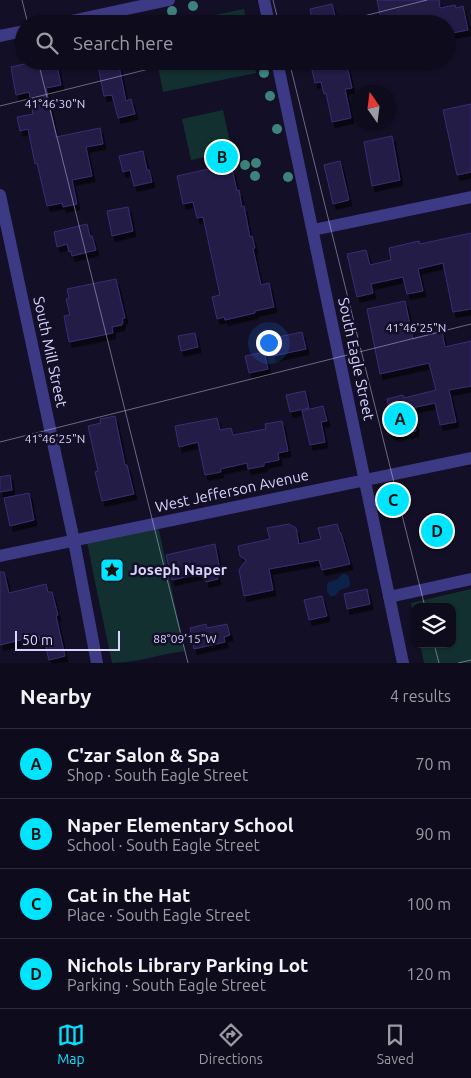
<!DOCTYPE html>
<html lang="en">
<head>
<meta charset="utf-8">
<style>
  :root { --surface:#0e0b1c; --page:#171425; --text:#f1f3f6; --muted:#9b9ba3; --line:#2e2b3b; --accent:#00e5ff }
  body { margin:0; font-family:Ubuntu,sans-serif; background:var(--page); color:var(--text) }
  .controls { position:absolute; right:15px; bottom:15px; display:grid; overflow:hidden; border-radius:10px; box-shadow:0 1px 4px #0004 }
  .controls button { width:45px; height:45px; display:grid; place-items:center; padding:0; border:0; border-bottom:1px solid var(--line); background:var(--surface); color:var(--text); font:25px sans-serif }
  .compass { position:absolute; left:351px; top:85px; width:45px; height:45px; border-radius:50%; background:var(--surface); box-shadow:0 1px 4px #0004; rotate:346deg }
  .scale { position:absolute; left:15px; bottom:12px; width:105px; box-sizing:border-box; padding-left:5px; border:2px solid #d9d4ff; border-top:0; font-size:14px; line-height:18px; white-space:nowrap; color:#d9d4ff; -webkit-text-stroke:4px #130f26; paint-order:stroke }
  .you { position:absolute; left:268px; top:342px; width:18px; height:18px; margin:-12px; border:4px solid #fff; border-radius:50%; background:#1a73e8; box-shadow:0 0 0 8px #1a73e833 }
  .badge { display:grid; place-items:center; width:32px; height:32px; border-radius:50%; background:var(--accent); color:#111; font-size:16px; font-weight:700 }
  .pin { position:absolute; translate:-50% -50%; border:2px solid #fff; box-shadow:0 1px 5px #0006 }
  .list { margin:0; padding:0; list-style:none }
  h2 { display:flex; justify-content:space-between; align-items:center; height:65px; margin:0; padding:0 20px; font-size:21px }
  h2 small { font-size:16px; font-weight:400; color:var(--muted) }
  .list li { display:grid; grid-template-columns:32px 1fr auto; gap:15px; align-items:center; box-sizing:border-box; height:70px; padding:0 20px; border-top:1px solid var(--line) }
  .list b { display:block; font-size:19px; white-space:nowrap }
  .list p { margin:0; font-size:16px; white-space:nowrap; color:var(--muted) }
  .list em { font-size:16px; font-style:normal; color:var(--muted) }
  .icon { flex:none; width:28px; height:28px; fill:none; stroke:currentColor; stroke-width:2; stroke-linecap:round; stroke-linejoin:round }
  .map { position:relative; flex:none; width:471px; height:663px; overflow:hidden }
  .search { position:absolute; background:var(--surface); box-shadow:0 1px 4px #0004; left:15px; right:15px; top:15px; height:55px; display:flex; align-items:center; gap:12px; box-sizing:border-box; padding:0 18px; border-radius:28px; color:var(--muted); font-size:19px }
  .sheet { height:345px; background:var(--surface) }
  nav { display:flex; justify-content:space-around; align-items:center; box-sizing:border-box; height:70px; border-top:1px solid var(--line); background:var(--surface); font-size:14px; color:var(--muted) }
  nav a { display:grid; justify-items:center; gap:2px }
  nav .on { color:var(--accent) }
  .map>svg:first-child { display:block }
</style>
</head>
<body>
<div class="map">
<svg width="471" height="663" viewBox="0 0 471 663">
  <defs>
    <filter id="shadow"><feDropShadow dx="3" dy="5.5" stdDeviation="0" flood-color="#0009"/></filter>
  </defs>
  <rect width="100%" height="100%" fill="#130f26"/>
  <path fill="#12302f" d="M244 9 247 24H171Z
    M157 61H254L256 73 163 92Z
    M223 110 232 151 191 160 182 119Z
    M157 521 185 651C160 654 137 663 112 663L94 577 86 536Z
    M471 589V663H424L420 644H452V607H415V622L411 603Z"/>
  <path fill="#0c2248" d="M342 574H346L349 577 350 583 349 587 340 590 336 595 333 596H330L327 591V584L329 582 338 579Z"/>
  <path fill="#241b47" stroke="#3b2d73" filter="url(#shadow)" d="M377 0H439L440 8 455 5 456 8 463 6 468 30 447 34V24H427L426 16 403 21 404 24H382Z
    M332 4 337 24H313L310 9Z
    M38 61H56L61 85 46 88 56 137 100 128 103 144 86 147 92 176 72 180 77 204 63 207 62 203 47 206 37 163 35 164 28 129 20 131 17 117 33 114 29 92 16 95 11 67Z
    M97 61H118L126 101 131 99 135 114 118 118 112 95 104 96Z
    M310 61H346L352 88 345 89 351 118 332 122 326 93 324 94 321 82 315 83Z
    M471 104V172L457 175 443 110Z
    M392 136 400 180 372 186 364 142Z
    M143 151 147 170H149L152 182 134 186 130 170 123 172 119 156Z
    M340 161 349 200 333 204 324 165Z
    M231 164 237 191 239 190 242 207 244 206 250 237 252 236 255 248 253 249 261 285 269 283 274 307 255 311V313L225 320 224 317 217 319 212 297 220 295 203 217 197 218 193 202 183 204 177 176Z
    M128 207 133 231 112 236 107 211Z
    M87 224 90 236H92L96 250 72 256 71 251 69 252 67 244 57 247 54 232Z
    M471 233V309L453 312 443 263 418 269 423 291 407 294 403 277 371 284 373 293 357 297 347 254 366 250 370 265 391 260 389 248 419 241 420 244Z
    M116 279 125 318 122 319 123 323H122V325L112 327 113 333 69 342 64 316 70 315 66 299 69 298 67 289Z
    M405 301 413 339 442 332 445 347 471 341V386L449 390 456 422 440 425 435 403 412 408 416 426H415L416 431 396 435 391 434 388 431 384 413 390 412 387 399 403 395 404 398 436 390 429 363 380 374 367 309Z
    M302 332 306 349 273 356 269 339Z
    M195 333 198 347 181 351 178 336Z
    M264 352 268 369 249 373 245 356Z
    M305 391 309 408 290 412 286 395Z
    M323 406 327 421 321 422 325 442 310 445 302 411Z
    M115 416 125 465H127L134 494 102 501 95 472 98 471 88 426 101 423 100 419Z
    M217 418 220 430 231 428 233 435 266 429 265 424 282 421 288 451 278 453 279 460 264 463V466L248 469 247 463 220 469 221 472 205 475 198 442 179 447 175 426Z
    M10 475 12 490 0 492V477Z
    M29 493 34 520 10 526 4 498Z
    M289 524 296 528 299 544 321 539 318 528 337 524 340 533H341L350 564 322 570 319 560 269 569 273 590 244 596 239 570 246 560 240 556 238 546 270 539 267 528Z
    M215 544 220 570 216 571 218 579 206 582 204 573 172 580 166 555Z
    M0 572H4L9 593 46 584 48 592H52L58 615 56 616 65 656 49 660 45 644 41 645 39 636 32 638V637L0 645Z
    M367 589 370 604 347 609 344 594Z
    M322 596 327 616 309 620 304 600Z
    M206 624 207 628 227 624 230 635 224 637 225 642 194 649 190 628Z"/>
  <g fill="none" stroke-linecap="round" stroke-linejoin="round">
    <path stroke="#3d3a85" stroke-width="12" d="M264 0 269 24
      M57 24 169 0
      M0 36 24 31
      M277 61 403 663
      M0 195 74 541 97 663
      M313 230 471 197
      M0 556 471 458
      M389 597 471 579"/>
  </g>
  <g fill="#3d827b">
    <circle cx="193" cy="6" r="5"/>
    <circle cx="172" cy="11" r="5"/>
    <circle cx="264" cy="73" r="5"/>
    <circle cx="270" cy="96" r="5"/>
    <circle cx="277" cy="129" r="5"/>
    <circle cx="256" cy="163" r="5"/>
    <circle cx="245" cy="165" r="5"/>
    <circle cx="255" cy="176" r="5"/>
    <circle cx="288" cy="177" r="5"/>
  </g>
  <path fill="none" stroke="#d9d4ff" stroke-width="1" stroke-opacity="0.45" d="M22 0 28 24M273 0 279 24M332 24 427 0M38 61 188 663M289 61 425 607M0 106 181 61M0 442 471 324M434 644 439 663M458 663 471 660"/>
  <defs>
    <g id="sight-square" transform="scale(1.25)"><rect x="-9" y="-9" width="18" height="18" rx="4" fill="#00e5ff" stroke="#130f26"/><path d="M0-6L1.8-2.2L6-1.7L2.9 1.2L3.7 5.4L0 3.3L-3.7 5.4L-2.9 1.2L-6-1.7L-1.8-2.2Z" fill="#111"/></g>
  </defs>
  <g fill-rule="evenodd">
    <use href="#sight-square" x="112" y="570"/>
  </g>
  <g text-anchor="middle" stroke-width="5" stroke-linejoin="round" paint-order="stroke">
    <g font-size="15" fill="#d9d4ff" stroke="#130f26">
      <text transform="translate(50 352) rotate(78)" y="5">South Mill Street</text>
      <text transform="translate(356 359) rotate(78)" y="5">South Eagle Street</text>
      <text transform="translate(232 491) rotate(-12)" y="5">West Jefferson Avenue</text>
    </g>
    <g font-size="15" font-weight="bold" fill="#d9d4ff" stroke="#130f26" text-anchor="start">
      <text x="130" y="575">Joseph Naper</text>
    </g>
  </g>
  <g font-size="12" text-anchor="middle" fill="#d9d4ff" stroke="#130f26" stroke-width="5" stroke-linejoin="round" paint-order="stroke">
    <text x="55" y="108">41°46'30"N</text>
    <text x="416" y="332">41°46'25"N</text>
    <text x="55" y="443">41°46'25"N</text>
    <text x="185" y="643">88°09'15"W</text>
  </g>
</svg>
<div class="controls">
<button><svg class="icon" aria-label="layers" viewBox="0 0 24 24"><path d="M12 4l9 5-9 5-9-5zM3 14l9 5 9-5"/></svg></button>
</div>
<svg class="compass" viewBox="-18 -18 36 36"><path d="M0-13l5 13h-10z" fill="#e53935"/><path d="M0 13l5-13h-10z" fill="#9b9ba3"/></svg>
<div class="scale">50 m</div>
<div class="you"></div>
<div class="pin badge" style="left:400px;top:419px">A</div>
<div class="pin badge" style="left:222px;top:157px">B</div>
<div class="pin badge" style="left:393px;top:500px">C</div>
<div class="pin badge" style="left:437px;top:531px">D</div>
<div class="search"><svg class="icon" aria-label="search" viewBox="0 0 24 24"><circle cx="10" cy="10" r="6"/><path d="M15 15l6 6"/></svg>Search here</div>
</div>
<section class="sheet">
<h2>Nearby<small>4 results</small></h2>
<ul class="list">
<li><span class="badge">A</span><div><b>C'zar Salon &amp; Spa</b><p>Shop · South Eagle Street</p></div><em>70 m</em></li>
<li><span class="badge">B</span><div><b>Naper Elementary School</b><p>School · South Eagle Street</p></div><em>90 m</em></li>
<li><span class="badge">C</span><div><b>Cat in the Hat</b><p>Place · South Eagle Street</p></div><em>100 m</em></li>
<li><span class="badge">D</span><div><b>Nichols Library Parking Lot</b><p>Parking · South Eagle Street</p></div><em>120 m</em></li>
</ul>
</section>
<nav>
<a class="on"><svg class="icon" aria-label="map" viewBox="0 0 24 24"><path d="M3 6l6-2 6 2 6-2v14l-6 2-6-2-6 2zM9 4v14M15 6v14"/></svg>Map</a>
<a><svg class="icon" aria-label="directions" viewBox="0 0 24 24"><path d="M12 3l9 9-9 9-9-9zM9 14v-3h6M13 9l2 2-2 2"/></svg>Directions</a>
<a><svg class="icon" aria-label="saved" viewBox="0 0 24 24"><path d="M7 4h10v16l-5-4-5 4z"/></svg>Saved</a>
</nav>
</body>
</html>
